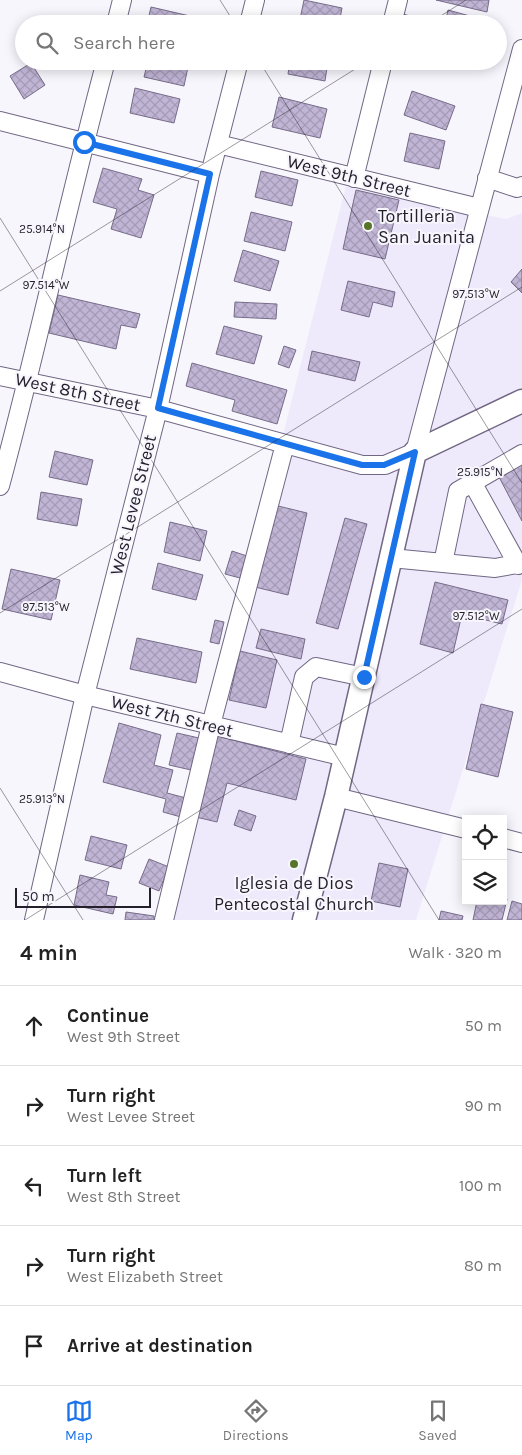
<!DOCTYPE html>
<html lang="en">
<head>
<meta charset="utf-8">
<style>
  :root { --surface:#fff; --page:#f6f6f6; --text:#222; --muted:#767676; --line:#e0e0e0; --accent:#1a73e8 }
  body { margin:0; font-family:Karla,sans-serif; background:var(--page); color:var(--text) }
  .controls { position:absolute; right:15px; bottom:15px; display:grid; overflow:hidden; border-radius:0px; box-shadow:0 2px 12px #0003 }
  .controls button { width:45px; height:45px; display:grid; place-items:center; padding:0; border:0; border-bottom:1px solid var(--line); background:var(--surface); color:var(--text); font:25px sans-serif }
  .scale { position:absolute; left:15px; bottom:12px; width:136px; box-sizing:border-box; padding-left:5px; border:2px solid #231f2b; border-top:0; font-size:14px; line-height:18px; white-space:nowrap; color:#231f2b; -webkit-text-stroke:4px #f8f6fd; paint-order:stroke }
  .stop { position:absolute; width:15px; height:15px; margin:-11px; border:4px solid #1a73e8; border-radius:50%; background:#fff }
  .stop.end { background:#1a73e8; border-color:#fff; box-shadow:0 1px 5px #0008 }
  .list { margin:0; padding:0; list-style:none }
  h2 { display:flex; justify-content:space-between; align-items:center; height:65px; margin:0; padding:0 20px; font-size:21px }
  h2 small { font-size:16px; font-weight:400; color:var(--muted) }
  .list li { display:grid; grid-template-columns:32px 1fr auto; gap:15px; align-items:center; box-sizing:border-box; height:80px; padding:0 20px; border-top:1px solid var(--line) }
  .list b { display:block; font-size:19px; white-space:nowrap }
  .list p { margin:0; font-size:16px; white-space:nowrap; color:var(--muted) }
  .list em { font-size:16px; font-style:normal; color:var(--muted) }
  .icon { flex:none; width:28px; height:28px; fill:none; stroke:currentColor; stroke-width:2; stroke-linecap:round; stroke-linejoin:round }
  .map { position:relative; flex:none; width:522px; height:920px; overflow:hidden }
  .search { position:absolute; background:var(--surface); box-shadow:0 2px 12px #0003; left:15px; right:15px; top:15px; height:55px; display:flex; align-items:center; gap:12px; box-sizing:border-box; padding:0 18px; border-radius:28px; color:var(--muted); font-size:19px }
  .sheet { height:465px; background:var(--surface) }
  nav { display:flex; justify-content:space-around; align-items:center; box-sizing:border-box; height:70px; border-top:1px solid var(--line); background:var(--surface); font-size:14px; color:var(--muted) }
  nav a { display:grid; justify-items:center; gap:2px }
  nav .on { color:var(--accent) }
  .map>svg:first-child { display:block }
</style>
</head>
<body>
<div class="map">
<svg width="522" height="920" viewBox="0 0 522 920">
  <defs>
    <pattern id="building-cross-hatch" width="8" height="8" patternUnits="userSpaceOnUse" patternTransform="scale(1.25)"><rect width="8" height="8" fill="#c0b5d5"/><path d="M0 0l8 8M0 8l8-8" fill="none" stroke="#a59bb7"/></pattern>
  </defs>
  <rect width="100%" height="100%" fill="#f8f6fd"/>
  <path fill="#efeafb" d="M346 186 506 219 522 213V580L416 920H165L277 458Z"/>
  <path fill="url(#building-cross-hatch)" stroke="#766c89" d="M304 0 342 8 339 24H299Z
    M436 0H489L487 12Z
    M151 7 194 17 193 24H147Z
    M448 10 477 18 476 24H445Z
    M400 13 413 17 411 24H397Z
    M148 61 189 62 184 86 144 77Z
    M290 61H328L325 81 288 74Z
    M31 63 45 85 24 99 10 76Z
    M135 88 180 99 174 123 130 113Z
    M412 91 455 106 446 130 404 115Z
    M279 97 327 109 320 138 272 127Z
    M410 133 445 141 439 169 404 161Z
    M103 168 142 179 138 190 154 195 141 238 111 229 117 209 93 202Z
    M261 171 298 180 292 206 255 197Z
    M356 190 399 200 385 259 343 249Z
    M251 212 292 222 285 251 244 241Z
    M243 250 279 261 270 291 234 281Z
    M522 269V293L511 282Z
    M348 281 395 292 392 307 373 302 369 317 341 310Z
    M58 295 140 314 136 328 121 325 116 349 49 333Z
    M235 302 277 304 276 319 234 317Z
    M224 326 262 336 254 364 216 354Z
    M284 346 296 350 289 368 278 364Z
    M312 351 360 362 355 381 308 370Z
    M192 363 287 390 277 424 232 411 235 400 186 386Z
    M55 451 93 460 87 485 49 477Z
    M522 464V521L499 477Z
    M41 492 82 499 77 526 37 519Z
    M274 505 307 513 288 595 255 587Z
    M345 518 367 524 338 629 316 623Z
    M170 522 207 531 200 561 164 552Z
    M232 551 247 556 240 578 225 574Z
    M158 563 203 575 196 600 152 589Z
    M11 569 60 580 51 620 2 609Z
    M435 582 508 600 502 624 462 614 453 653 420 644Z
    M215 620 224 622 219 644 210 642Z
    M261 629 305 639 301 659 256 648Z
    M137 638 202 652 196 683 130 669Z
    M240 651 277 660 266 708 229 700Z
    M481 704 513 712 498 777 466 769Z
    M119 723 161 735 154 765 173 770 167 793 186 798 181 817 163 812 166 799 103 782Z
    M177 733 199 738 191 770 169 765Z
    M217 736 306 759 296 800 227 783 217 822 196 817Z
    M239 810 256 816 251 831 234 825Z
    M91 836 127 845 121 869 85 860Z
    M149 859 169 867 159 891 139 883Z
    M379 863 408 869 400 907 371 901Z
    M80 875 109 882 106 895 117 897 113 914 74 905Z
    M503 898 507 899 502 920H473L477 901H503Z
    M512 901 522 904V920H507Z
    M441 911 463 916 462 920H439Z
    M126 912 154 916V920H125Z"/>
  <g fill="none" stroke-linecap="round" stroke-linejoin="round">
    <g stroke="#716784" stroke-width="20">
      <path id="minor" d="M116 24 122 0
        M249 24 255 0
        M392 24 398 0
        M0 121 210 174
        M218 144 479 208
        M354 178 383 61
        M487 178 517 188 522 186
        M0 376 158 409 362 465H385L415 452 522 49
        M522 454 458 491 443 563 495 568 522 563
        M472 482 518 565
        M0 486C38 345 68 202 106 61
        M391 558 443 563
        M0 672 85 695 345 757
        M289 744 304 677 316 667 364 677
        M336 797 466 829
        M503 838 522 843
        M34 920 85 695 158 409 210 174 239 61
        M164 920 211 725 285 444"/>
    </g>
    <g stroke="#716784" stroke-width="25">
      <path id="major" d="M304 920 336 797 415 452 522 401"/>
    </g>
    <use href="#minor" stroke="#fff" stroke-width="18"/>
    <use href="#major" stroke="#fff" stroke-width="22"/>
  </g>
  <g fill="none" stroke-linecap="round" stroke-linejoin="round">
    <path stroke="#1a73e8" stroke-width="6" d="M84 142 210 174 158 408 362 465H384L415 452 364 677"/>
  </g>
  <path fill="none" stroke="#231f2b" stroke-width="1" stroke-opacity="0.45" d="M220 0 235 24M428 24 466 0M259 61 522 483M0 218 439 920M0 291 368 61M0 613 522 287M0 788 83 920M25 920 522 609"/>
  <g fill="#577429" stroke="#f8f6fd" stroke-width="2">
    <circle cx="368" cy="226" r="5"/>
    <circle cx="294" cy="864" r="5"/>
  </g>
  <g text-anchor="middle" stroke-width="4" stroke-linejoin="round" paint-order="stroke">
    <g font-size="18" fill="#231f2b" stroke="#f8f6fd">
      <text transform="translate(349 176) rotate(14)" y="6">West 9th Street</text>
      <text transform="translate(78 392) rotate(12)" y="6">West 8th Street</text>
      <text transform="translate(133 505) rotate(-76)" y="6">West Levee Street</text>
      <text transform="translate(172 716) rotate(14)" y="6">West 7th Street</text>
    </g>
    <g font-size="18" fill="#231f2b" stroke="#f8f6fd" text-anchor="start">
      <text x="378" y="222">Tortilleria<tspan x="378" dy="21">San Juanita</tspan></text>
      <text x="294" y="889" text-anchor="middle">Iglesia de Dios<tspan x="294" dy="21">Pentecostal Church</tspan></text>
    </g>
  </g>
  <g font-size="12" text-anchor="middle" fill="#231f2b" stroke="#f8f6fd" stroke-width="4" stroke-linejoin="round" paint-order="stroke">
    <text x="42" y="233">25.914°N</text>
    <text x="46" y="289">97.514°W</text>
    <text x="476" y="298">97.513°W</text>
    <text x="480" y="476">25.915°N</text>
    <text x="46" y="611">97.513°W</text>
    <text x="476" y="620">97.512°W</text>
    <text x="42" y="803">25.913°N</text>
  </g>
</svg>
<div class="controls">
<button><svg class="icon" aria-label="locate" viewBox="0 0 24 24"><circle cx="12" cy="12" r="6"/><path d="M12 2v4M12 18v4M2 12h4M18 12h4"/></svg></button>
<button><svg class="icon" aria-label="layers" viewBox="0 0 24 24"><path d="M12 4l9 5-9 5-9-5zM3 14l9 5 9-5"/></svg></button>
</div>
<div class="scale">50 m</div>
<div class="stop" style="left:84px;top:142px"></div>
<div class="stop end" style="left:364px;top:677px"></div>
<div class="search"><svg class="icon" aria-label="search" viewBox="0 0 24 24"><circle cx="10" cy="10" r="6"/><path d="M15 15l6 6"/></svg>Search here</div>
</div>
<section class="sheet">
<h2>4 min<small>Walk · 320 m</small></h2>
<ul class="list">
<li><svg class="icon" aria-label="ahead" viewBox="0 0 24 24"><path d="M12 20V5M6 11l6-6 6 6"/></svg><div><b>Continue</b><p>West 9th Street</p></div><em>50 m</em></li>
<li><svg class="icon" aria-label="right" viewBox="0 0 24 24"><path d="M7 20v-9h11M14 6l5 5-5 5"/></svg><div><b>Turn right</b><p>West Levee Street</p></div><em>90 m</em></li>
<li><svg class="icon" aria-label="left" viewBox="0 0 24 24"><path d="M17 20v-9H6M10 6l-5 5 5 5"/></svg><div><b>Turn left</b><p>West 8th Street</p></div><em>100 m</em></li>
<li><svg class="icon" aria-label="right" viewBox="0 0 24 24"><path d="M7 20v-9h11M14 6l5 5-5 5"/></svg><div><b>Turn right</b><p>West Elizabeth Street</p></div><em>80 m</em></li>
<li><svg class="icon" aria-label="arrive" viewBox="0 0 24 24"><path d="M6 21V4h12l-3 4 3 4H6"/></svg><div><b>Arrive at destination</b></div></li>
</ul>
</section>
<nav>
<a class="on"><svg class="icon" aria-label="map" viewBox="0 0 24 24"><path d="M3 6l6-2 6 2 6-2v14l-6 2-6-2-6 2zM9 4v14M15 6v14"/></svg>Map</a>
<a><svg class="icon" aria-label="directions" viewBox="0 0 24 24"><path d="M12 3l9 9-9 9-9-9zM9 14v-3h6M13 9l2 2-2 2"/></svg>Directions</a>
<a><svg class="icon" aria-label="saved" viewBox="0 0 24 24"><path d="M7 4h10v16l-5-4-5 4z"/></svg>Saved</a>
</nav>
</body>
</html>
